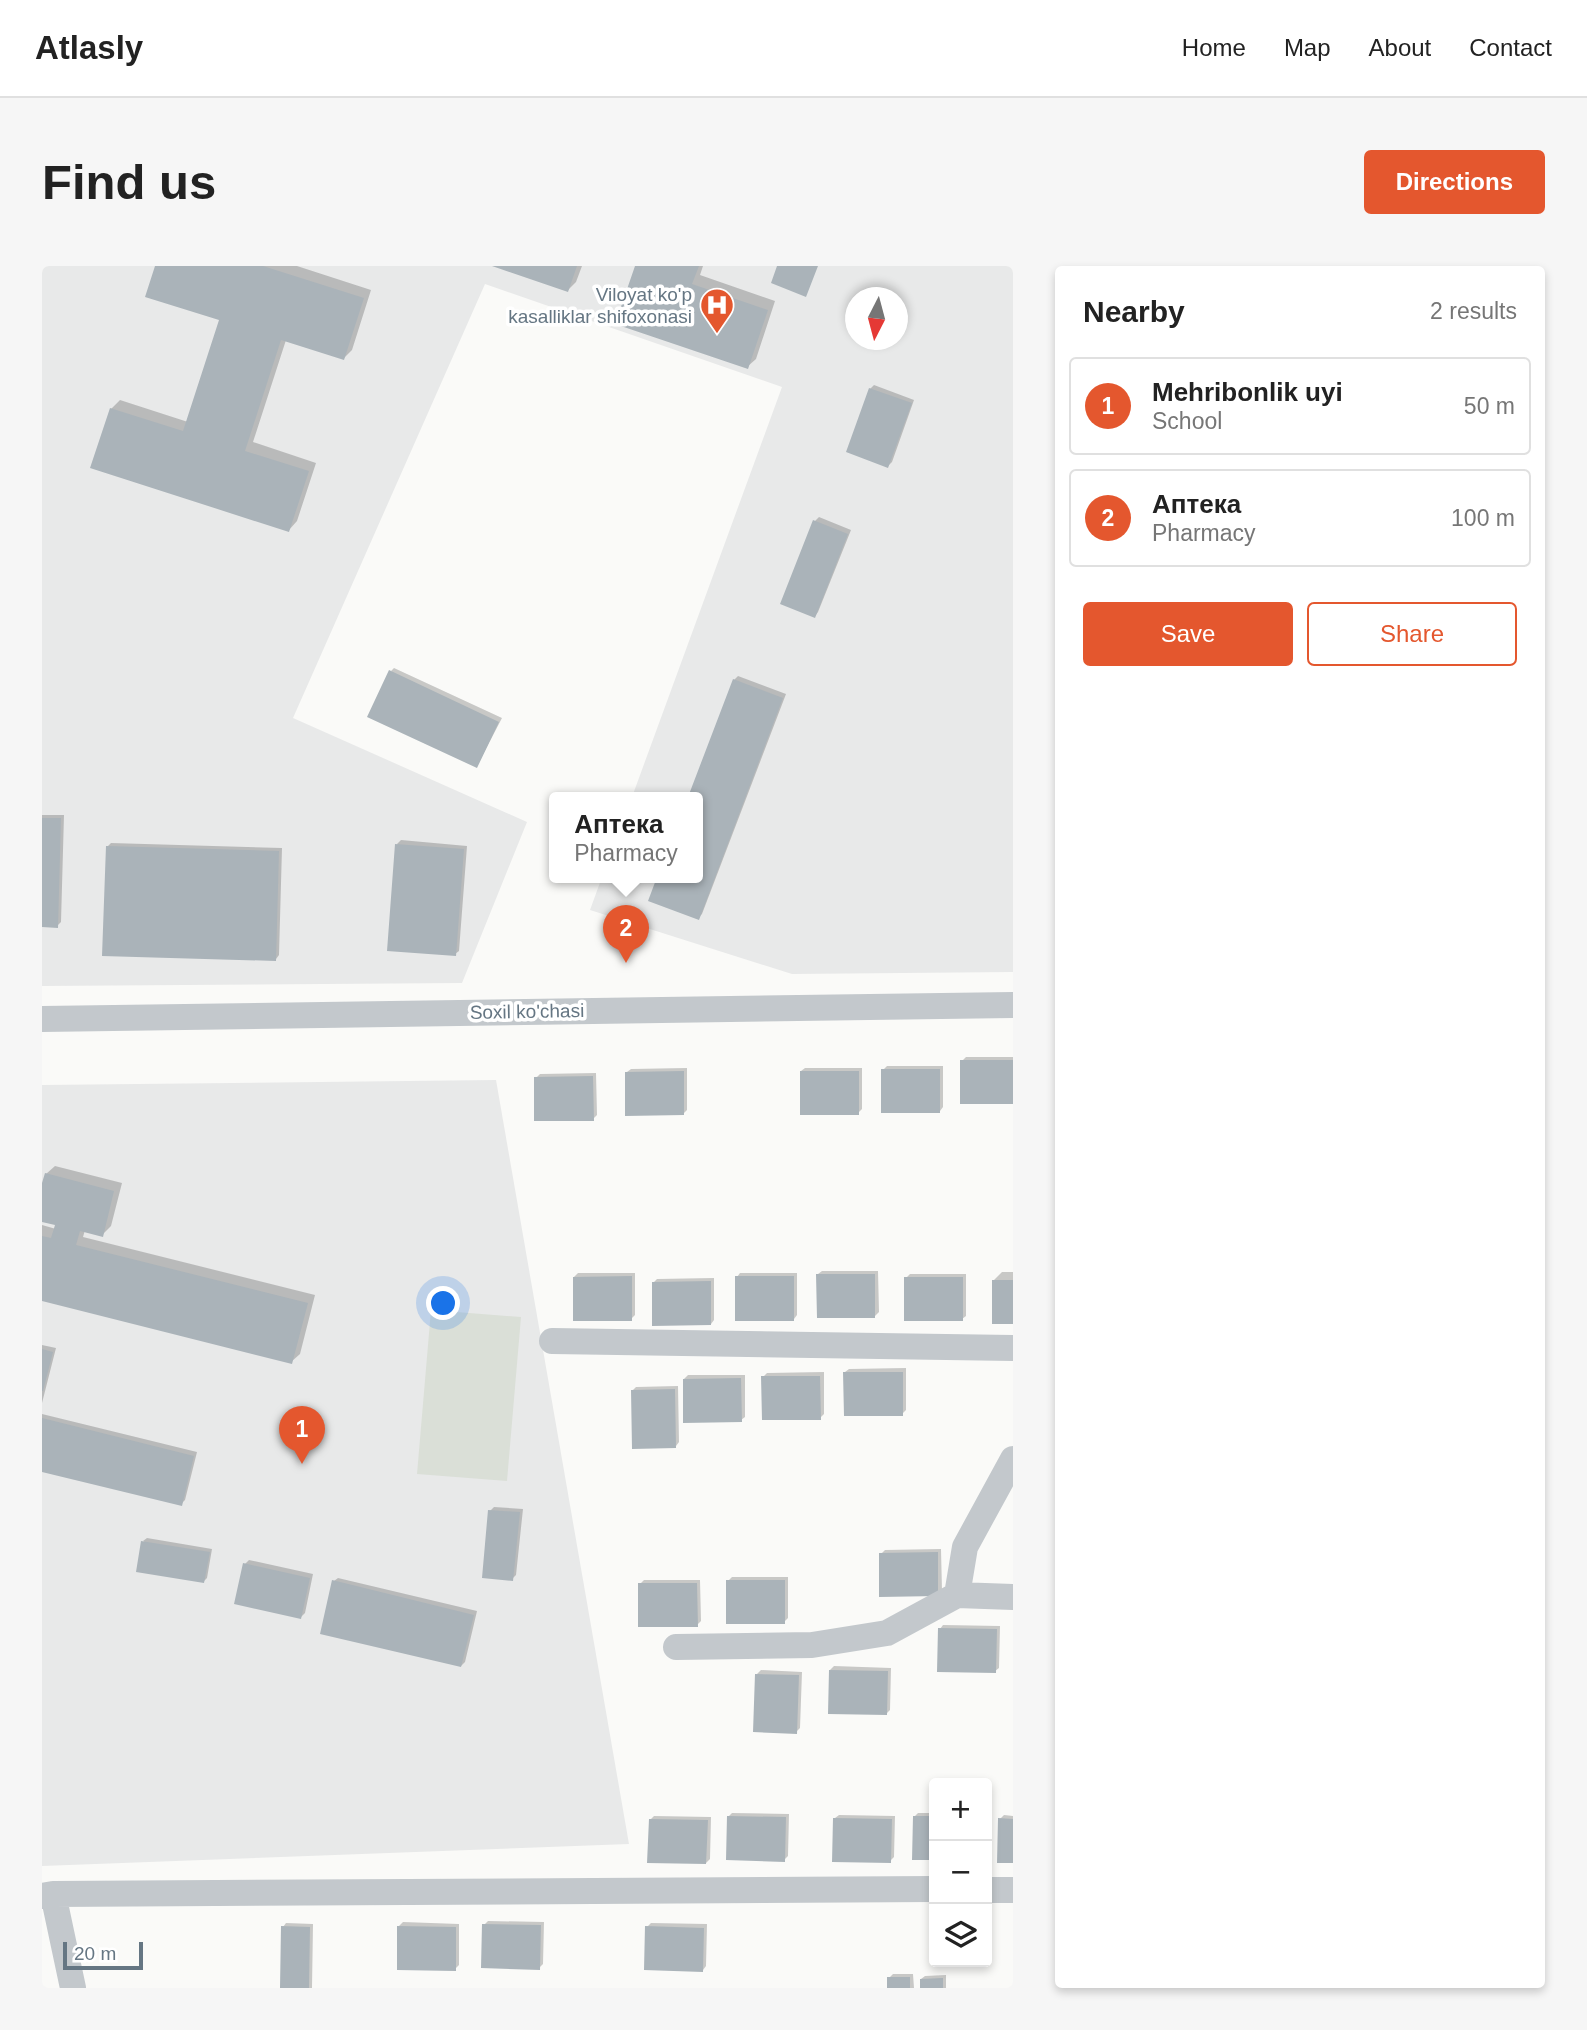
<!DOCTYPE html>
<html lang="en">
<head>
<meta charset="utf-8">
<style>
  :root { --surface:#fff; --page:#f6f6f6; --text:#222; --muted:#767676; --line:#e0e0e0; --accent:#e4572e }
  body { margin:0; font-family:Arial,sans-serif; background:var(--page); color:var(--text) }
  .controls { position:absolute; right:21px; bottom:21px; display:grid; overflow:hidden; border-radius:7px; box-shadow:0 4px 10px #0003 }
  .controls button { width:63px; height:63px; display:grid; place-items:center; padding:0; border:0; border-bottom:2px solid var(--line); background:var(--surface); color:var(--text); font:35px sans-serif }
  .compass { position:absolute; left:803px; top:21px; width:63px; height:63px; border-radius:50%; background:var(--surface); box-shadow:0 4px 10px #0003; rotate:186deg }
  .scale { position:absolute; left:21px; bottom:18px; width:80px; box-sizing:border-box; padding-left:7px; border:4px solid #657683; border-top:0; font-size:19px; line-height:24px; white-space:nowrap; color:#657683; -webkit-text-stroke:5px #fff; paint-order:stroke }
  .you { position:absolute; left:402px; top:1038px; width:24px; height:24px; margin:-18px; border:5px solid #fff; border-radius:50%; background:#1a73e8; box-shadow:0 0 0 10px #1a73e833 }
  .badge { display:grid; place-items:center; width:46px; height:46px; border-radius:50%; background:var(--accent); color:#fff; font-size:23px; font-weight:700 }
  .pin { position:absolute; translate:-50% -58px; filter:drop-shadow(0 2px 4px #0008) }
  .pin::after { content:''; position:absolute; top:37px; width:24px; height:21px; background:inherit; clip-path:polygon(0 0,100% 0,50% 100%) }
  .popup { position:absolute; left:507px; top:526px; width:154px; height:91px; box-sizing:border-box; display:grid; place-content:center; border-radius:7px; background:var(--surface); filter:drop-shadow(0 2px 5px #0005); font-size:23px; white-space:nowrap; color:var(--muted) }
  .popup b { font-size:26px; color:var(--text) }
  .popup::after { content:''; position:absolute; left:50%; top:100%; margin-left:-14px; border:14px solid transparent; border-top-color:var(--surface) }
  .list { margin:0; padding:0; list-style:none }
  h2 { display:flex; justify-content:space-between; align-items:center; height:91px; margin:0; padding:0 28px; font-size:30px }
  h2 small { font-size:23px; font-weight:400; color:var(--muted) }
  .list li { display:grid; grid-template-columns:46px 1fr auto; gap:21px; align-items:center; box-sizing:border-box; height:98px; margin:0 14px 14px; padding:0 14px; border:2px solid var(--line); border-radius:7px }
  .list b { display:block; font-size:26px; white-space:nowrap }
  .list p { margin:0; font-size:23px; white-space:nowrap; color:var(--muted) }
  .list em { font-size:23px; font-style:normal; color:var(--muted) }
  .actions { display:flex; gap:14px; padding:21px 28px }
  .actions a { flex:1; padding:16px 0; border:2px solid var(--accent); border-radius:7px; text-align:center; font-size:24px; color:var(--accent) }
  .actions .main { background:var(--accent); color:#fff }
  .icon { flex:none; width:38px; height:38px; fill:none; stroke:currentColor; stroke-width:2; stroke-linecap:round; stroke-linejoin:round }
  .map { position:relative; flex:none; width:971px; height:1722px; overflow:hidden; border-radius:7px }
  header { display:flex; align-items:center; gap:42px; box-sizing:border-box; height:98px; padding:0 35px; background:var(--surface); border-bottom:2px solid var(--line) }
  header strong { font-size:33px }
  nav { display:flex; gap:38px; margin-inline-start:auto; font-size:24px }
  .intro { display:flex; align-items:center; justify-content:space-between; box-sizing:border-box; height:168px; padding:0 42px }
  h1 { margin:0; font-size:49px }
  .button { padding:18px 32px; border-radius:7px; background:var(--accent); color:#fff; font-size:24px; font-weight:700 }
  main { display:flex; gap:42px; padding:0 42px }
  aside { flex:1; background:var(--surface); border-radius:7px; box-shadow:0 4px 10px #0003 }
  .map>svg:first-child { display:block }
</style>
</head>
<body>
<header>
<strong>Atlasly</strong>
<nav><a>Home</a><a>Map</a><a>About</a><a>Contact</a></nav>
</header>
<div class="intro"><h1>Find us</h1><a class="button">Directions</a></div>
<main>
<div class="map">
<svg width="971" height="1722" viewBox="0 0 971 1722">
  <rect width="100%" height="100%" fill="#fafaf8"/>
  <path fill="#e8e9e9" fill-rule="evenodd" d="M0 0H971V706L750 708 548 644 560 611H656V531H590L740 121 443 18 251 452 485 556 420 717 0 720ZM814 32H856V74H814Z
    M454 814 587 1578 0 1600V819Z"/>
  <path fill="#dadfd7" d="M389 1044 479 1051 465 1215 375 1208Z"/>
  <path fill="#0003" d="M115 0H255L329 24 310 84 302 92 244 74 211 176 274 197 255 255 247 264 69 143 78 134 146 156 179 53Z
    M454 0H540L534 16 526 24Z
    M595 0H661L658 9 733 35 714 93 705 101Z
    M832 119 872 134 850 196 846 200 828 123Z
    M777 251 809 264 776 346 773 350V255Z
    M352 402 460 452 435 500 349 405Z
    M696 410 744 428 660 648 656 652V531L692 414Z
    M0 549H22L19 656 15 660H0Z
    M359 574 425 580 417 685 413 688 355 578Z
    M69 577 240 582 237 689 234 693 65 581Z
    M924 791H971V836L920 795Z
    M845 800H901V841L898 845 841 804Z
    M645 802V844L641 848 585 806 589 803Z
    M763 802H820V843L816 847 759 805Z
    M554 807 555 849 551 853 494 812 498 808Z
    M13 900 80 917 69 960 60 969 43 964 41 971 273 1029 258 1088 249 1096 0 1034V959L14 963 15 958 0 954V925L4 908Z
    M780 1005H836L837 1046 833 1050 776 1008Z
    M960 1006H971V1056L952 1014Z
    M536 1007H593V1049L589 1053 532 1011Z
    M698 1007H755V1049L752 1053 695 1011Z
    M868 1008H924V1050L920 1053 864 1012Z
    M672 1012V1054L669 1058 612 1016 615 1013Z
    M0 1079 14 1082 0 1137Z
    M864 1102V1144L860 1148 803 1106 807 1103Z
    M782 1106V1148L778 1152 721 1111 725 1107Z
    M646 1109H703V1151L699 1154 642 1113Z
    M636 1120 637 1176 634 1180 590 1125 594 1121Z
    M0 1148 155 1186 143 1234 139 1238 0 1204Z
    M452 1241 481 1243 474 1309 470 1313 448 1245Z
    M105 1272 170 1283 165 1312 162 1315 101 1275Z
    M899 1283 900 1325 896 1329 839 1288 843 1284Z
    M207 1294 271 1308 263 1347 259 1351 203 1298Z
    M690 1311H746V1352L742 1356 686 1315Z
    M296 1312 435 1345 423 1396 419 1400 292 1315Z
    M602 1314H658L659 1355 655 1359 598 1318Z
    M901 1359 958 1360 957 1402 953 1405 898 1363Z
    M792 1400 849 1402 848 1444 844 1448 788 1404Z
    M719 1404 760 1406 758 1462 754 1466 715 1408Z
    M690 1547 747 1548 746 1590 742 1594 686 1551Z
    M876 1547H892V1593L872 1592 873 1550Z
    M797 1549 853 1550 852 1591 848 1595 793 1552Z
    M962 1549 971 1550V1596L958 1553Z
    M612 1550 669 1551 668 1593 664 1597 608 1554Z
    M446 1655 502 1656 501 1698 497 1702 442 1659Z
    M361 1656 417 1658V1699L413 1703 357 1660Z
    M244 1657 271 1658 270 1722H240L241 1661Z
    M609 1657 665 1658 664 1700 661 1704 605 1661Z
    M851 1708H871L872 1722H847V1712Z
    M904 1709V1722H879V1713L883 1710Z"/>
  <path fill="#aab3b9" d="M113 0H221L322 32 302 94 239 74 203 185 267 205 247 266 48 202 68 142 141 165 177 54 103 31Z
    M450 0H535L526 26Z
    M593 0H657L650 18 726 44 706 103 573 58Z
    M735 0H776L764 31 729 17Z
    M827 122 870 137 846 202 804 186Z
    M771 254 806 268 773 352 738 338Z
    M347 404 457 456 435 502 325 451Z
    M691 413 741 432 657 654 606 635 615 611H656V531H646Z
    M0 552H19L16 662 0 661Z
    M353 578 422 583 414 690 345 685Z
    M64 580 237 585 234 695 60 690Z
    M918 794H971V838H918Z
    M839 803H898V847H839Z
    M642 805V849L583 850V806Z
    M758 805H817V849H758Z
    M551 810 552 855H492V811Z
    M3 907 72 925 61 971 38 965 34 979 266 1037 250 1098 0 1035V970L9 972 13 959 0 956V917Z
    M774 1008H833V1052H775Z
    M590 1010V1055H531V1011Z
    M693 1010H752V1055H693Z
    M862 1011H921V1055H862Z
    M950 1014H971V1058H950Z
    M669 1015V1059L610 1060V1016Z
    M0 1083 11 1086 1 1125H0Z
    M801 1106H861V1150H802Z
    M719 1110H778L779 1154H720Z
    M699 1112 700 1156 641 1157V1113Z
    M633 1123 634 1182 590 1183 589 1124Z
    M0 1152 152 1190 140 1240 0 1206Z
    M446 1244 478 1246 471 1315 440 1312Z
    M99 1275 168 1286 162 1317 94 1306Z
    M896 1286V1330L837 1331V1287Z
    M201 1297 268 1312 259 1353 192 1338Z
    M290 1314 432 1349 419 1401 278 1368Z
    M684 1314H743V1358H684Z
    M596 1317H655L656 1361H596Z
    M896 1362 955 1363 954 1407 895 1406Z
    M787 1404 846 1405 845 1449 786 1448Z
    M713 1408 757 1409 755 1468 711 1466Z
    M685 1550 744 1551 743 1596 684 1594Z
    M871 1550H892V1594H870Z
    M791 1552 850 1553 849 1597 790 1596Z
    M956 1552 971 1553V1597H955Z
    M607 1553 666 1554 664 1598 605 1597Z
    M440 1658 499 1659 498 1704 439 1702Z
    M239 1660 268 1661 267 1722H238Z
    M355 1660 414 1661V1705L355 1704Z
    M603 1660 662 1662 661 1706 602 1704Z
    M845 1711H868V1722H845Z
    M901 1712V1722H878V1713Z"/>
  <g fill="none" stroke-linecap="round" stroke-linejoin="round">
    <path stroke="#c3c8cc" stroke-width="26" d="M0 753 971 739
      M510 1075 971 1082
      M915 1329 923 1281 971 1193
      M634 1381 770 1379 845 1367 915 1329 971 1331
      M945 1624H971
      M11 1628 31 1722
      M0 1630 11 1628 892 1623"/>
  </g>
  <defs>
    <g id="hospital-pin" transform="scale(1.75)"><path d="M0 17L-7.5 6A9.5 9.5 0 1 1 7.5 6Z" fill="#e4572e" stroke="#fff"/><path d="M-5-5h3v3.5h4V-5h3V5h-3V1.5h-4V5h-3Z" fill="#fff"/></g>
  </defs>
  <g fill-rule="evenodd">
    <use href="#hospital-pin" x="675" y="39"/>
  </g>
  <g text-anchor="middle" stroke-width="7" stroke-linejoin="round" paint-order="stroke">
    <g font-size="19" fill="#657683" stroke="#fff" text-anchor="end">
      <text x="650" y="35">Viloyat ko'p<tspan x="650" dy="22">kasalliklar shifoxonasi</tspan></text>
    </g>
    <g font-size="19" fill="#657683" stroke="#fff">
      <text transform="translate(485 745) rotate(-1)" y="7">Soxil ko'chasi</text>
    </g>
  </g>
</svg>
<div class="controls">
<button>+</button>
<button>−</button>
<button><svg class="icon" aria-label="layers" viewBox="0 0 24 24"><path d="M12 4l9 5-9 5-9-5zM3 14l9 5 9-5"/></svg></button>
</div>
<svg class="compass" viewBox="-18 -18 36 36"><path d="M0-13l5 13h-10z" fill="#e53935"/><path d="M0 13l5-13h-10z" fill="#767676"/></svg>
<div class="scale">20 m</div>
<div class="you"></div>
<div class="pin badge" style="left:260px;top:1198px">1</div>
<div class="pin badge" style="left:584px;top:697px">2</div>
<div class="popup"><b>Аптека</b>Pharmacy</div>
</div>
<aside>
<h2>Nearby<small>2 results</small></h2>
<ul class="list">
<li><span class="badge">1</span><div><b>Mehribonlik uyi</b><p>School</p></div><em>50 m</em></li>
<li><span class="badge">2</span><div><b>Аптека</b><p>Pharmacy</p></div><em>100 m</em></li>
</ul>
<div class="actions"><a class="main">Save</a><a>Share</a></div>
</aside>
</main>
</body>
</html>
